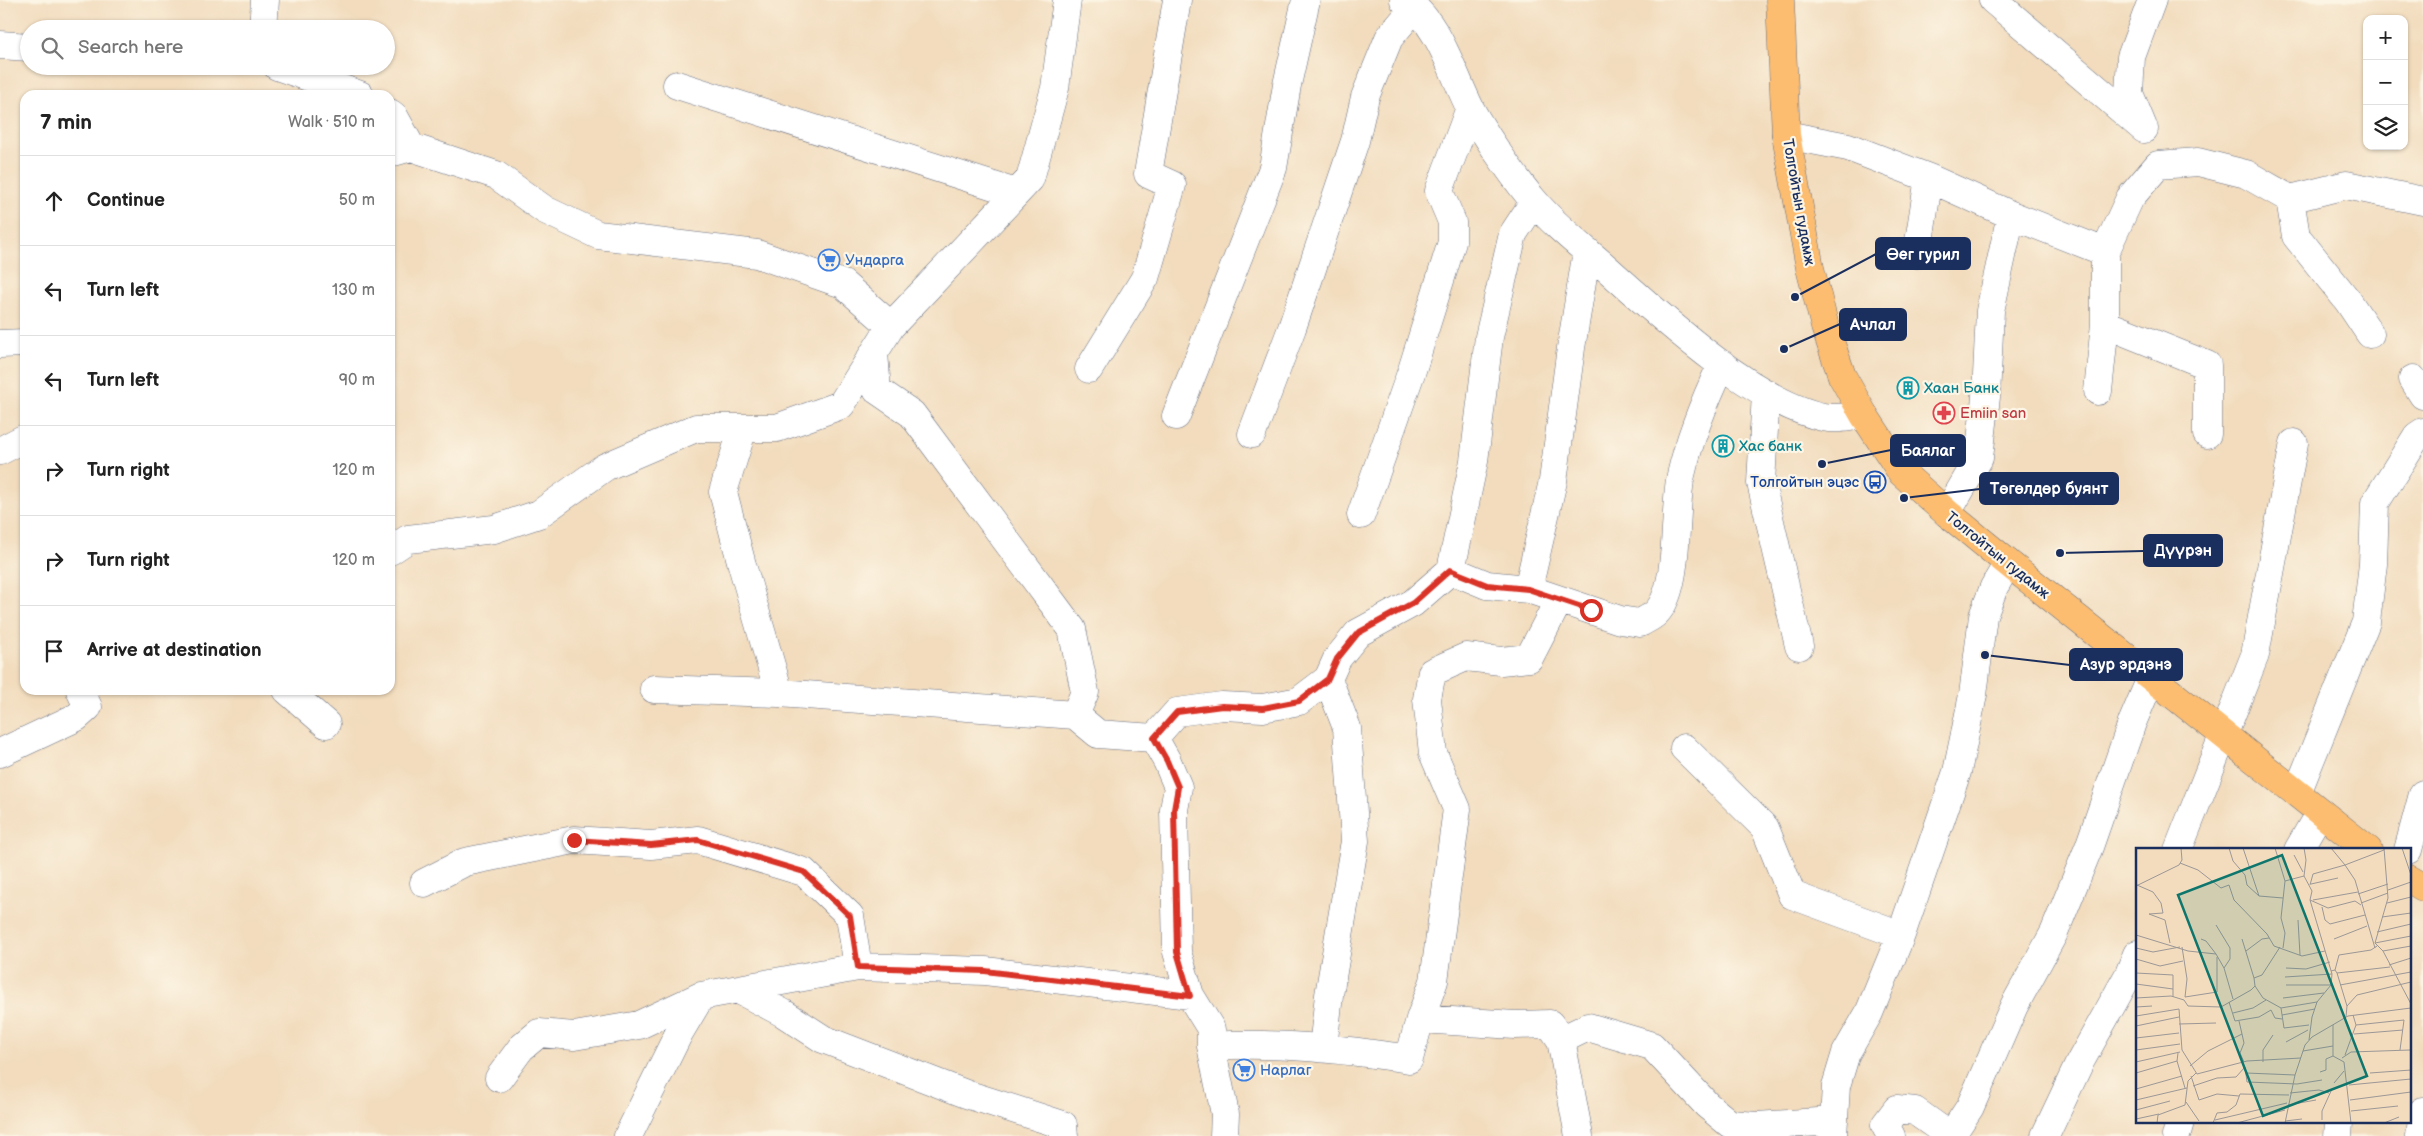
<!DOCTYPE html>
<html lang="en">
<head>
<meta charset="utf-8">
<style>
  :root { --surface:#fff; --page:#f2f2f2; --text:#222; --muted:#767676; --line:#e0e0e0 }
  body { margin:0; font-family:"Balsamiq Sans",sans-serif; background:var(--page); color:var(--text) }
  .controls { position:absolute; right:15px; top:15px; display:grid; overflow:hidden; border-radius:10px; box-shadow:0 1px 4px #0004 }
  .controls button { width:45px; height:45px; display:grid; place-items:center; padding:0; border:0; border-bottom:1px solid var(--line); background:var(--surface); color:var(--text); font:25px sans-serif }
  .stop { position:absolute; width:15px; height:15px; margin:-11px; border:4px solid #d93025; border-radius:50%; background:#fff }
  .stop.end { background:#d93025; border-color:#fff; box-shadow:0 1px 5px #0008 }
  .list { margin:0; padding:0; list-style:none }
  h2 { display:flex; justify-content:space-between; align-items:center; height:65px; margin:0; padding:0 20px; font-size:21px }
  h2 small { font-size:16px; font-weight:400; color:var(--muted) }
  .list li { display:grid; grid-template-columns:32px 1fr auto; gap:15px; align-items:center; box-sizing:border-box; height:90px; padding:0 20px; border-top:1px solid var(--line) }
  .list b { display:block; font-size:19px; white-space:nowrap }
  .list em { font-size:16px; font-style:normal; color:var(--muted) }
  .icon { flex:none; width:28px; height:28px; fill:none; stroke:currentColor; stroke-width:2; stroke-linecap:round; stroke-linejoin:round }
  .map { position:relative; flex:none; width:2423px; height:1136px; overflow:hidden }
  .search { position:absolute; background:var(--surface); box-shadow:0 1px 4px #0004; left:20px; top:20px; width:375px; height:55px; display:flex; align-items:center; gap:12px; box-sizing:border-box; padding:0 18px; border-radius:28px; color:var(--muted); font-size:19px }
  .panel { position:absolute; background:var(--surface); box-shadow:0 1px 4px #0004; left:20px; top:90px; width:375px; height:605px; border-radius:15px }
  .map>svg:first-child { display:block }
</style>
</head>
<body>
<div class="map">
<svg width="2423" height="1136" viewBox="0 0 2423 1136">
  <rect width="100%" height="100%" fill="#fcf5e5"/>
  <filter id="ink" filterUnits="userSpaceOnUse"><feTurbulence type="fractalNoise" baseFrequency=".02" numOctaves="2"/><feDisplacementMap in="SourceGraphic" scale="10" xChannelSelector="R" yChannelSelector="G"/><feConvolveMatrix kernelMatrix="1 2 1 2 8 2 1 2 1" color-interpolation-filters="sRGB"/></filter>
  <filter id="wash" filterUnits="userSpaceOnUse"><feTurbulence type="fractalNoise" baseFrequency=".0096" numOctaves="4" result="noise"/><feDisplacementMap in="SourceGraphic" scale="20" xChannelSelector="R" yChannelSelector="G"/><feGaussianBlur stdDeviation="1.12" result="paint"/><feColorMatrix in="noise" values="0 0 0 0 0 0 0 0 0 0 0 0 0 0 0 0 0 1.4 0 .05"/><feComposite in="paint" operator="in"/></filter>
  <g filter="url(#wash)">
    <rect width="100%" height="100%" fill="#f2dcbd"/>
  </g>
  <g filter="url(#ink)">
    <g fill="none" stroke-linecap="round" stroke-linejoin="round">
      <g stroke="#666c7f" stroke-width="29">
        <path id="minor" d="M1404 0C1438 20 1453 74 1470 108 1478 123 1488 138 1498 153 1509 169 1521 186 1534 201 1554 225 1580 245 1603 265 1657 313 1752 402 1823 417 1837 420 1849 417 1864 415
          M1993 0 2144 129
          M263 29 265 0
          M0 45 29 47
          M277 66 360 95
          M677 85 1016 193
          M390 113 394 116 411 147
          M2143 127 2129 93 2131 57 2152 0
          M1786 135 1848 147 1929 178 2011 215 2105 252 2130 198 2158 165 2198 162 2246 174 2290 199 2346 185 2423 201
          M390 153 411 147 496 175 545 210 598 235 757 254 843 284 891 326
          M2290 199 2296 236 2348 301 2370 334
          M2105 252V324L2207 365V434
          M1917 254 1929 178
          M0 344 25 343
          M874 353 877 390 912 414 1072 629 1085 692 1075 715
          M1089 369 1145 278 1172 185 1148 174 1177 0
          M2413 379 2423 395
          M2098 391 2105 324
          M1766 393 1761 483 1799 646
          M1176 416 1273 168 1287 85 1306 0
          M743 428 723 492 742 565 779 693
          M1252 434 1292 328 1355 141 1365 97 1389 38 1415 7
          M0 451 25 438
          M1947 513 1979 458 1986 397 1990 311 2011 215
          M1361 515 1412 370 1452 242V222L1439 191 1470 108
          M390 551 408 539 494 529 539 514 605 467 696 428H777L841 405 891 326 1030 179 1055 88 1067 0
          M1451 570 1474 461 1489 337 1513 234 1534 202
          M1528 589 1553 481 1571 348 1587 251
          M654 689 779 693 1075 715 1098 734 1154 738 1167 761 1178 787 1174 810 1177 952 1190 995 1211 1029V1046L1225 1114 1224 1136
          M287 690 326 724
          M1154 738 1177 712 1222 706 1263 708 1299 701 1328 679 1337 659 1358 633 1413 603 1451 570 1487 585 1528 589 1620 620 1640 623C1645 620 1652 617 1656 613 1681 588 1673 509 1681 475 1690 436 1705 400 1722 364
          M1684 748 1765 828 1792 895 1901 935
          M0 753 77 717 88 707 80 690
          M2297 793 2366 622 2373 564 2375 503 2417 436 2423 432
          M2178 850 2255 655 2294 443
          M2298 850 2320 812
          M2408 850 2423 794
          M424 883 465 862 574 840 651 845 698 840 804 872 850 916 858 967
          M739 990 783 1013 823 1039 966 1094 1063 1125 1064 1136
          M1420 1019 1515 1025 1550 1024 1561 1040 1579 1136
          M1561 1040 1588 1027 1652 1046 1707 1105 1730 1124 1757 1126 1834 1121
          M1211 1046C1278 1042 1343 1049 1409 1059L1420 1019 1434 981 1457 809 1433 753 1427 699 1432 672 1466 657 1501 661 1529 658 1559 600
          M1323 1048 1329 995 1355 841 1347 728 1328 679
          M499 1078 521 1048 539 1033 574 1036 639 1025 701 996
          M628 1136 679 1033 701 996 858 967 985 971 1190 995
          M1833 1136 1836 1086 1846 1053 1869 1013 1901 935 1957 772 1973 695 1983 616 1994 587 2008 563
          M1891 1136 1885 1125 1897 1109 1915 1111 1950 1136
          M1951 1136 1970 1107 2014 1006 2054 933 2089 847 2132 723 2151 678
          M2045 1136 2080 1062 2129 974 2137 954
          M2176 1136 2180 1122
          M2338 1136 2339 1122
          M2420 1136 2423 1111"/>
      </g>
      <g stroke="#666c7f" stroke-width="29">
        <path id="major" d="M1780 0 1786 135 1810 268 1825 327 1842 376 1864 415 1902 473 1947 513 2008 563 2368 850
          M2409 879 2423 887"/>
      </g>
      <use href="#minor" stroke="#fff" stroke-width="28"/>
      <use href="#major" stroke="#fcbd6f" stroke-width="28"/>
    </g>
  </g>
  <g fill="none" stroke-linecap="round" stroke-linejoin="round" filter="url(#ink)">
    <path stroke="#d93025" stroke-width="6" d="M574 840 651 845 698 840 804 872 850 916 858 967 985 971 1190 996 1177 952 1174 810 1178 787 1167 761 1154 738 1177 712 1222 706 1263 708 1299 701 1328 679 1337 659 1358 633 1413 603 1450 570 1487 585 1528 589 1591 610"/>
  </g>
  <defs>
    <g id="supermarket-ring" transform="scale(1.125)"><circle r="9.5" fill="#fcf5e5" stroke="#3f7fe0" stroke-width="1.5"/><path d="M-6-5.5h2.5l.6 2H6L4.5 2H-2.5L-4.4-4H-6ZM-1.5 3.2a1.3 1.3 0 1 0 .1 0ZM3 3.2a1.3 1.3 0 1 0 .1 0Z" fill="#3f7fe0"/></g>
    <g id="building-ring" transform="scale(1.125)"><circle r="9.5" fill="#fcf5e5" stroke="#0f9aa8" stroke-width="1.5"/><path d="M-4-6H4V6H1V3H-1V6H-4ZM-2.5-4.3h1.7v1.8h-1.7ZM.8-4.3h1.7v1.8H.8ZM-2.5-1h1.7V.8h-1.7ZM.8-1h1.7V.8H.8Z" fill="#0f9aa8"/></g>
    <g id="pharmacy-ring" transform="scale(1.125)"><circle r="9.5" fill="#fcf5e5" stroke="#e0444e" stroke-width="1.5"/><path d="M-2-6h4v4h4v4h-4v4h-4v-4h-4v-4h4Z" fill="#e0444e"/></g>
    <g id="bus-ring" transform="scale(1.125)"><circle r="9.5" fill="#fcf5e5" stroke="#1a4fb4" stroke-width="1.5"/><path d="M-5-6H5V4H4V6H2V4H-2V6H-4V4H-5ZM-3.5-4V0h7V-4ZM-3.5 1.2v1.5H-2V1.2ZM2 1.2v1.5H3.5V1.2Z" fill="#1a4fb4"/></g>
  </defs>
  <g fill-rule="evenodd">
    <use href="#supermarket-ring" x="829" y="260"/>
    <use href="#building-ring" x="1908" y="388"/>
    <use href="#pharmacy-ring" x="1944" y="413"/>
    <use href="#building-ring" x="1723" y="446"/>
    <use href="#bus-ring" x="1875" y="482"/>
    <use href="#supermarket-ring" x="1244" y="1070"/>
  </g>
  <g text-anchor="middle" stroke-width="4.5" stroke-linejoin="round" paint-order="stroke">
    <g font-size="15" fill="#1b2f5e" stroke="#fcf5e5">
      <text transform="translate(1799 202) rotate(80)" y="5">Толгойтын гудамж</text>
      <text transform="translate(1998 555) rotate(39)" y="5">Толгойтын гудамж</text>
    </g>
    <g font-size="15" fill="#366cbe" stroke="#fcf5e5" text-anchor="start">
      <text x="845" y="265">Ундарга</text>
      <text x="1260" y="1075">Нарлаг</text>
    </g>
    <g font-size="15" fill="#0d838f" stroke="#fcf5e5" text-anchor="start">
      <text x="1924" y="393">Хаан Банк</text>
      <text x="1739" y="451">Хас банк</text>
    </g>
    <g font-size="15" fill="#be3a42" stroke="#fcf5e5" text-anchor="start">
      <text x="1960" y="418">Emiin san</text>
    </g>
    <g font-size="15" fill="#164399" stroke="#fcf5e5" text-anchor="end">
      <text x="1859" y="487">Толгойтын эцэс</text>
    </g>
  </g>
  <g transform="translate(2136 848)">
    <rect width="275" height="275" fill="#f2dcbd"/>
    <path fill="none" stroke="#9c9797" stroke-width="1" d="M93 0 97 13 109 27 111 37 123 48M107 0 123 48 147 50M139 0 149 33 145 70 149 85 147 100M168 0 170 12 168 28 176 43 174 52 196 126 195 137 181 154 176 169 173 192M195 0 209 17 248 2M248 0 252 50 239 95 247 103 275 156M266 0 275 27M158 7 167 24M44 15 62 22 85 40 93 37 98 52 131 86 138 98 166 108 189 103M149 33 168 28M175 36 202 30M1 37 17 44 25 55 27 65 13 66 29 72 34 95M174 37 177 26 209 17 219 32 239 100M0 38 43 17 46 12 45 0M252 42 275 34M222 46 252 36M174 52 192 60 219 53 225 57M177 52 222 44M225 55 252 45M251 55 275 49M186 59 189 72 194 76 229 67M246 69 275 65M162 72 164 107M80 77 94 100V111L88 120M241 84 275 76M0 87 52 103 80 106 88 120 97 151M65 91 70 93 80 106M198 91 231 78M239 95 275 88M46 99 51 131 49 149M0 100 17 104 44 99M110 103 126 91 133 90M247 103 275 98M0 111 24 118 47 113M253 117 275 110M150 120 170 121 194 114M199 122 201 125 254 119M195 123 199 122 203 107 235 102 241 98M0 125 37 127V149M201 125 211 158 210 169M149 129 196 126M118 130 126 127 144 99M0 136 37 141M150 137H195M204 137 275 124M119 138 127 150 145 160 148 180 173 177M49 149 81 144V109M0 150 35 148 48 152 52 158 85 159 115 142 119 138 118 130 106 91M147 150 188 145M93 154 99 173 123 169 135 162 139 170 146 171M211 158 221 147 275 134M0 159 16 158M145 160 181 154M97 165 117 160 130 152M146 167 179 161M0 168 43 161 46 202 61 226 111 213 165 210M43 176 80 175M197 177V208L208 214 215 275M220 177 268 172 264 202M0 178 43 169M106 186 108 195 104 205 108 214M218 186 267 182M0 190 43 185M150 194 172 182M0 202 44 196M167 203 197 198M209 207 220 177 217 167M206 210 215 204 274 202M41 213 49 240M0 214 44 204M127 214V202L137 187M54 218 72 203 106 186 103 173M184 224 190 222V211L197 208M0 225 41 213 42 205M110 225 159 227M234 225 275 222M55 228 63 252 81 246 103 248M198 235 208 223M213 237 275 231M57 238 81 230 100 229 109 219 111 234 161 236 186 232M0 241 46 228M154 245 183 242 193 245M0 252 51 240M214 252 275 244M50 254 63 273M152 257 180 252M0 262 34 253M215 263 262 258M0 271 23 266M79 272 151 255M186 272V263L196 241M149 273 166 271M21 275 22 267 49 257 52 233 60 225M77 275 81 265 91 264 100 257 104 246 153 247M101 275 149 262M149 275 159 227 169 197 176 189 212 168 275 160M248 275 263 269"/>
    <path fill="#0f766e" fill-opacity="0.15" stroke="#0f766e" stroke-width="2.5" d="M146 7 231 228 127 268 42 47Z"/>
    <rect width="275" height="275" fill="none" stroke="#1b2f5e" stroke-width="2.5"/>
  </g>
  <path fill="none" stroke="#1b2f5e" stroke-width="2" d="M1795 297L1876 254M1784 349L1840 324M1822 464L1891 450M1904 498L1980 489M2060 553L2144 551M1985 655L2070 665"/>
  <g fill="#1b2f5e" stroke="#fcf5e5" stroke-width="2">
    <circle cx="1795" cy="297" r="5"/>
    <circle cx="1784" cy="349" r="5"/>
    <circle cx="1822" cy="464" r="5"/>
    <circle cx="1904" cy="498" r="5"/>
    <circle cx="2060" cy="553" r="5"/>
    <circle cx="1985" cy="655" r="5"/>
  </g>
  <g fill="#1b2f5e" stroke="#1b2f5e" stroke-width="2">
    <rect x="1876" y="238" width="94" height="31" rx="5"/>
    <rect x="1840" y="309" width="66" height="31" rx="5"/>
    <rect x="1891" y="435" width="74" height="31" rx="5"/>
    <rect x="1980" y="473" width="138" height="31" rx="5"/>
    <rect x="2144" y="535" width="78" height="31" rx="5"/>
    <rect x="2070" y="649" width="112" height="31" rx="5"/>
  </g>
  <g font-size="16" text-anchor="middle" font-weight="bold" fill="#fff">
    <text x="1923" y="260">Өег гурил</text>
    <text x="1873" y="330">Ачлал</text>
    <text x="1928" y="456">Баялаг</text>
    <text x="2049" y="494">Төгөлдөр буянт</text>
    <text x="2183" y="556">Дүүрэн</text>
    <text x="2126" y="670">Азур эрдэнэ</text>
  </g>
</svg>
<div class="controls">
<button>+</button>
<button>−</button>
<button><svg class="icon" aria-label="layers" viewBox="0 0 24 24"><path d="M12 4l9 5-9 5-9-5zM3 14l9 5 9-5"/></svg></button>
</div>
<div class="stop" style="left:1591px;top:610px"></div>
<div class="stop end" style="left:574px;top:840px"></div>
<div class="search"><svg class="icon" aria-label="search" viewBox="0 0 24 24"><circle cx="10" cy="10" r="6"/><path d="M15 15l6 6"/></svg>Search here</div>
<section class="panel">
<h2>7 min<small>Walk · 510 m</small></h2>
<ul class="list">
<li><svg class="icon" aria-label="ahead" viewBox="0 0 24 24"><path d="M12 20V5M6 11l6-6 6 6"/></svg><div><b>Continue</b></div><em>50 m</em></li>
<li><svg class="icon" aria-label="left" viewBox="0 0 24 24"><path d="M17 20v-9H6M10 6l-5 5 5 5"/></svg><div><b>Turn left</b></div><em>130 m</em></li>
<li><svg class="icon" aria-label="left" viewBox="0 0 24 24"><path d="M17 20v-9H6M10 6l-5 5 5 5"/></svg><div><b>Turn left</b></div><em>90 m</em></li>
<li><svg class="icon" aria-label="right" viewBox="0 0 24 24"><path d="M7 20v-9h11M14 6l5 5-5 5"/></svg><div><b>Turn right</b></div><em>120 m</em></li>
<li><svg class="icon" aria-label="right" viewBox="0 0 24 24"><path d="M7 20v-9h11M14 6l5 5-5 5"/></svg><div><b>Turn right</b></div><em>120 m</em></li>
<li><svg class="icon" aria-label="arrive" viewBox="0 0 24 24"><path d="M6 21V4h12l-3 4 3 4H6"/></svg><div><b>Arrive at destination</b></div></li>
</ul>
</section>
</div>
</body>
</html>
